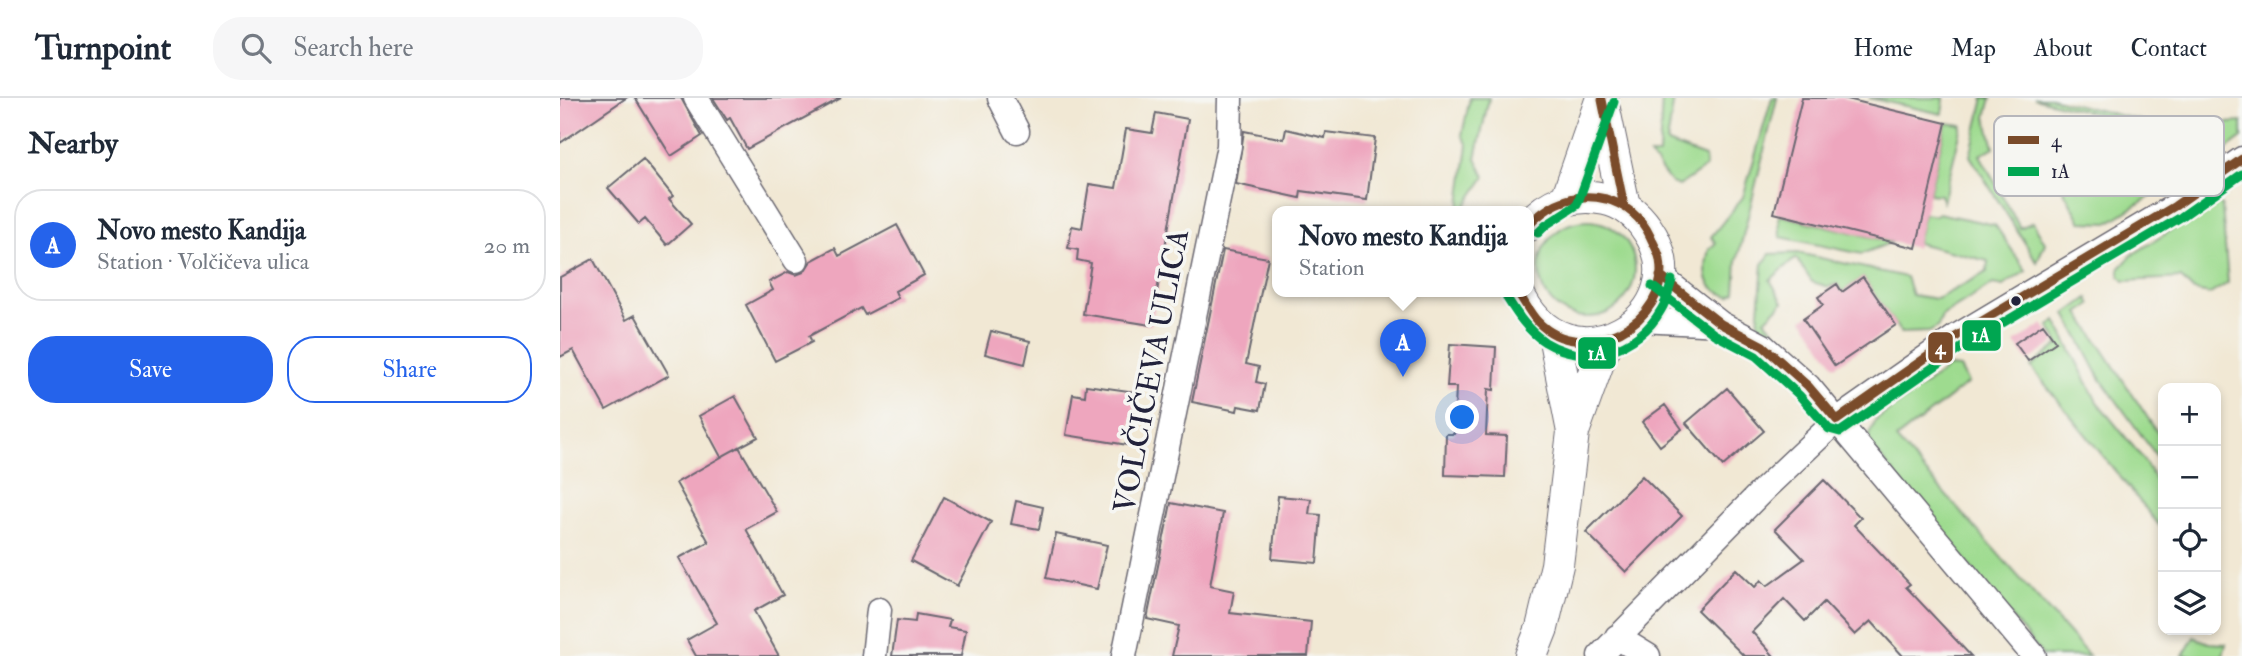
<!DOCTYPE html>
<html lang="en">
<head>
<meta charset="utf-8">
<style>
  :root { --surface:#fff; --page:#f6f6f7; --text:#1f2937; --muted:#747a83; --line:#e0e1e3; --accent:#2563eb }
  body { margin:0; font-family:"IM FELL Double Pica",serif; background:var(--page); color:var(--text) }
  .controls { position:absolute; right:21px; bottom:21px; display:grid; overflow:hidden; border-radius:14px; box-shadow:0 4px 10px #0003 }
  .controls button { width:63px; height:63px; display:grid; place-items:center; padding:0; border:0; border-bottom:2px solid var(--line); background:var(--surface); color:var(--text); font:35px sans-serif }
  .you { position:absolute; left:903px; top:320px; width:24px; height:24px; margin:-18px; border:5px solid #fff; border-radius:50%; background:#1a73e8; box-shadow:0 0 0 10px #1a73e833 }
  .badge { display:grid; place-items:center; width:46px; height:46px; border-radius:50%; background:var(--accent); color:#fff; font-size:23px; font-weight:700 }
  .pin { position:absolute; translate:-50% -58px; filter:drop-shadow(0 2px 4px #0008) }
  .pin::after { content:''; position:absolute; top:37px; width:24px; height:21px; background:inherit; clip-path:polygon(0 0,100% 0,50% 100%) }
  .popup { position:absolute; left:712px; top:108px; width:262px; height:91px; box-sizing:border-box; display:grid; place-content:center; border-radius:14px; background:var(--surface); filter:drop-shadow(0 2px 5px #0005); font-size:23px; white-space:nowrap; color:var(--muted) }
  .popup b { font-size:26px; color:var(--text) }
  .popup::after { content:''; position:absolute; left:50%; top:100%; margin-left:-14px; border:14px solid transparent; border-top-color:var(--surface) }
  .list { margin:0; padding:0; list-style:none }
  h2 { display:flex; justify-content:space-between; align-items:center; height:91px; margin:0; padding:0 28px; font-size:30px }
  h2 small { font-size:23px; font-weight:400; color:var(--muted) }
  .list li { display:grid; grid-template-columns:46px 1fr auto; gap:21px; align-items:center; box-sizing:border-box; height:112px; margin:0 14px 14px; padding:0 14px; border:2px solid var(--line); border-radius:28px }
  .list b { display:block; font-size:26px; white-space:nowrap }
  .list p { margin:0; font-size:23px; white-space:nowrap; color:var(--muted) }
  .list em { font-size:23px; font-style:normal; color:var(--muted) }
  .actions { display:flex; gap:14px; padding:21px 28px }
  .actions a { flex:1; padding:16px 0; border:2px solid var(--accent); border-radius:28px; text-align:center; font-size:24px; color:var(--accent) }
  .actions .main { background:var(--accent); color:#fff }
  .icon { flex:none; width:38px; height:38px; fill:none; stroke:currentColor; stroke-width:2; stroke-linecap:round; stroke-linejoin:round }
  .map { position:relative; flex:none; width:1682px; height:558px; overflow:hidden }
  header { display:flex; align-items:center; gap:42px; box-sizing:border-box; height:98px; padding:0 35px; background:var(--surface); border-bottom:2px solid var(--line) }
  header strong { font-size:33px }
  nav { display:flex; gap:38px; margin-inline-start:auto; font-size:24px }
  .search { width:490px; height:63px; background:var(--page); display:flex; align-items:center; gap:18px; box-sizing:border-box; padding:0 24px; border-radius:28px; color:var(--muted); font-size:26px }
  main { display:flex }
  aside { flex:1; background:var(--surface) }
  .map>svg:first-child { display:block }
</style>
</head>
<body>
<header>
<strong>Turnpoint</strong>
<div class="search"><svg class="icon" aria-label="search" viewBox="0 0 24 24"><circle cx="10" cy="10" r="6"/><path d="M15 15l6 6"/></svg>Search here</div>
<nav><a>Home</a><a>Map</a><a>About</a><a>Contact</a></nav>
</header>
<main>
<aside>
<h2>Nearby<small></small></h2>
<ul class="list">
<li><span class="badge">A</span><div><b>Novo mesto Kandija</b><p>Station · Volčičeva ulica</p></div><em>20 m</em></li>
</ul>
<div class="actions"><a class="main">Save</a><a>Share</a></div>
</aside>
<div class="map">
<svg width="1682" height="558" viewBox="0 0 1682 558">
  <rect width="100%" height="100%" fill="#f6f6f2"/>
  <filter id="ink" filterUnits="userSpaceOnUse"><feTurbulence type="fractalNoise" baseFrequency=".0143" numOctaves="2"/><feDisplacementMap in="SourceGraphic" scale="14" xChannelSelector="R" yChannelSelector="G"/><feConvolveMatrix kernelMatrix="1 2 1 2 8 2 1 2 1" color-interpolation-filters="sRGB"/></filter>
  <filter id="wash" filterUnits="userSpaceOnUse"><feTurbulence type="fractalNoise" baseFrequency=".00686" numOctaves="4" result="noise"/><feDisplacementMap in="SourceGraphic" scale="28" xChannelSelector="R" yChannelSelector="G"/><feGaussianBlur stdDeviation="1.57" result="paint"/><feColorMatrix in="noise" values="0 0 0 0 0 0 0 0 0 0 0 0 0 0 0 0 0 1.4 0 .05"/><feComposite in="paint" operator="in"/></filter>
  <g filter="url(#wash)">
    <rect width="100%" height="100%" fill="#f1e8d4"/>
    <path fill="#9edb8f" stroke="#607e65" stroke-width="2" d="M910 0H929L916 60 925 79 902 113H899L908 47 902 37Z
      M1102 0H1114L1107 45 1145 59 1146 69 1119 88 1111 85 1090 57H1099Z
      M1212 0H1217L1177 163 1175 194 1170 198C1144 192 1143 175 1149 151L1156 145 1151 139 1183 99Z
      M1309 0H1384L1382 16Z
      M1424 0H1431L1426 19 1434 49 1420 57 1460 130 1473 124 1485 145 1477 164 1410 58Z
      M1474 0H1491L1662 43 1667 25 1682 24V40L1612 92 1609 87 1548 125 1521 124 1495 77 1590 96 1595 78 1611 82 1621 37Z
      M1386 25 1402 27 1383 104 1380 97 1369 96Z
      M1656 104 1662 108 1668 185 1650 196 1634 193 1621 180 1564 183 1560 178V170L1572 157Z
      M1378 115 1435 127 1466 173 1443 188 1433 186 1382 218 1378 229 1369 234 1341 235 1303 180 1282 194 1277 186 1269 189 1252 184 1236 160 1210 182 1223 204 1205 222 1217 235 1198 226 1203 166 1210 156 1238 155 1346 179 1352 197 1377 201 1427 174 1428 163 1357 145 1364 116 1376 118Z
      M1219 117 1332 144 1302 156 1220 139Z
      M979 171a48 48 0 1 1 96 0a48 48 0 1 1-96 0Z
      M1528 200 1531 207 1519 215 1603 343V367L1540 280 1506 216Z
      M1496 223 1537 304 1581 358 1603 394V432L1471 269 1499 246 1489 228Z
      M1389 269 1400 270 1408 285 1336 341 1529 558H1483L1313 350 1308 339 1316 322Z
      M1634 539 1649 545 1666 546 1663 558H1623Z"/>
    <g id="blocks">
      <path fill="#eea6be" d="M0 0H66L0 45Z
        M75 0H121L142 38 111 58Z
        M153 0H281L187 51 170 20 167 22Z
        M1242 0H1283L1386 25 1356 150 1214 115Z
        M596 15 628 21 591 227 523 216 531 165 517 162 518 152 508 150 512 128 522 130 529 86 556 90 566 31 592 35Z
        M726 31 765 40 766 34 815 40 807 102 741 93 740 100 676 86 684 33 724 41Z
        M83 61 113 98 109 101 131 126 107 147 85 121 79 126 48 90Z
        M337 127 364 177 335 193 338 200 305 217 301 210 249 238 252 244 215 263 186 207 213 192 209 184 228 174 236 177 244 174 251 163 275 150 279 158Z
        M663 152 708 160 686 266 699 269 696 284 705 286 700 312 678 308 677 313 632 304Z
        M33 161 66 222 75 217 109 277 46 312 13 252 0 259V179Z
        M1303 179 1336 227 1275 268 1243 221 1263 207 1258 199 1277 186 1282 194Z
        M1483 226 1496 244 1468 263 1455 245Z
        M431 233 470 243 465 266 425 256Z
        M890 246 936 249 934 292 928 291 926 337 947 338 945 379 885 377 886 336H894L896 289H887Z
        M526 287 576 294 568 347 506 337 513 296 525 298Z
        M1167 290 1204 333 1163 368 1126 325Z
        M175 298 198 339 161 359 139 318Z
        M1105 307 1122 331 1100 348 1082 324Z
        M179 349 217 414 186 431 223 497 194 513 219 558H136L127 542 157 525 119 460 149 444 116 385Z
        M1082 378 1122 418 1066 474 1026 434Z
        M1264 382 1301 420 1294 427 1350 486 1346 489 1411 558H1343L1311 523 1295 537 1264 504 1245 523 1224 501 1192 534 1214 558H1184L1137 512 1176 471 1195 489 1201 482 1207 488 1244 461 1215 431Z
        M718 398 751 401 749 416 761 417 757 465 712 461Z
        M384 399 431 424 397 488 351 463Z
        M456 403 483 409 479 431 451 426Z
        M611 405 663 415 650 488 674 493 670 515 751 524 748 558H612L619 528 587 521Z
        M496 436 547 447 537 491 486 480Z
        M356 516 390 522 388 529 406 532 401 558H332L337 522 355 524Z"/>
    </g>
  </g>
  <g filter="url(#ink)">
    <use href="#blocks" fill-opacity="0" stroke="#6a6771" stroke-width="2"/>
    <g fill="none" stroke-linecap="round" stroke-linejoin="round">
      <g stroke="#6a6771" stroke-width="27">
        <path id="minor" d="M136 0 236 162
          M440 0 457 33
          M1100 178 1161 226 1203 248 1248 288 1474 558
          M1080 222 1161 226
          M1057 539 1088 558
          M314 558 319 512
          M564 558 669 48 670 0
          M1040 558 1205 390 1277 322 1397 238 1615 108 1682 61"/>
      </g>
      <g stroke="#6a6771" stroke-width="34">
        <path id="tertiary" d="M1042 2 1064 108
          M1007 101 1042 0
          M957 193C1005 302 1146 215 1087 131 1077 116 1063 105 1045 101 1015 94 988 105 969 127
          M994 237 1013 334
          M971 558 982 530 997 467 1013 334 1041 256 1049 242"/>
      </g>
      <use href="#minor" stroke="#fff" stroke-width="24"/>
      <use href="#tertiary" stroke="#fff" stroke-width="32"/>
      <g stroke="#f6f6f2" stroke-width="14">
        <path id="bus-1" d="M1042 2 1064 108
          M1100 178 1161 226 1203 248 1248 288 1277 322 1397 238 1615 108 1682 61
          M957 193C964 203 970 216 978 224 1023 270 1111 225 1100 162 1099 154 1093 145 1090 138 1082 120 1065 106 1046 101 1016 94 990 105 969 127"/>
      </g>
      <g stroke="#f6f6f2" stroke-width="14">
        <path id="bus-2" d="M978 135 986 127 1017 107 1054 4
          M1092 188 1154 236 1196 258 1239 297 1269 331 1280 334 1404 248 1621 119 1682 76
          M947 200C957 216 968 233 985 244 1026 269 1078 253 1101 212 1107 203 1109 192 1112 182"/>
      </g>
      <use href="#bus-1" stroke="#7a4b2a" stroke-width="9"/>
      <use href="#bus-2" stroke="#00a651" stroke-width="9"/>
    </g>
  </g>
  <circle fill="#22223b" stroke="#f6f6f2" stroke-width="2.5" cx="1456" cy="203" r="6"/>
  <g text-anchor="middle" stroke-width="7" stroke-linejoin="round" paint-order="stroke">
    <g font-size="30" fill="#22223b" stroke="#f6f6f2">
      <text transform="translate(591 273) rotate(-79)" y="10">VOLČIČEVA ULICA</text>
    </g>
  </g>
  <rect x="1434" y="18" width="230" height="80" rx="10" fill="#f6f6f2" stroke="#b6b6bb" stroke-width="2"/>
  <rect x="1448" y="38" width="31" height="8" fill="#7a4b2a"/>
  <rect x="1448" y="69" width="31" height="9" fill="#00a651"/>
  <g font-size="19" fill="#22223b">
    <text x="1491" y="49">4</text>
    <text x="1491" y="80">1A</text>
  </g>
  <g stroke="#f6f6f2" stroke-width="2.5">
    <rect x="1401" y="221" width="41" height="33" rx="7" fill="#00a651"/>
    <rect x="1367" y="233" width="27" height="33" rx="7" fill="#7a4b2a"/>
    <rect x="1017" y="238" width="40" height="34" rx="7" fill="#00a651"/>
  </g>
  <g font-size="19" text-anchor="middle" font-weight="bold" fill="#fff">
    <text x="1421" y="244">1A</text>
    <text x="1380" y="256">4</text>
    <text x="1037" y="262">1A</text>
  </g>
</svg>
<div class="controls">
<button>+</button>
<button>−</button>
<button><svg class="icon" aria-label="locate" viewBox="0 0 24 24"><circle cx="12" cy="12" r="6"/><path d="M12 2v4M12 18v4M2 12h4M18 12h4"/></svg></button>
<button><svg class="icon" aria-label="layers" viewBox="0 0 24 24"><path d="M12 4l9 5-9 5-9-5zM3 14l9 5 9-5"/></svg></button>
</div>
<div class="you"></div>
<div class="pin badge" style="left:843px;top:279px">A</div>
<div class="popup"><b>Novo mesto Kandija</b>Station</div>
</div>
</main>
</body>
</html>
